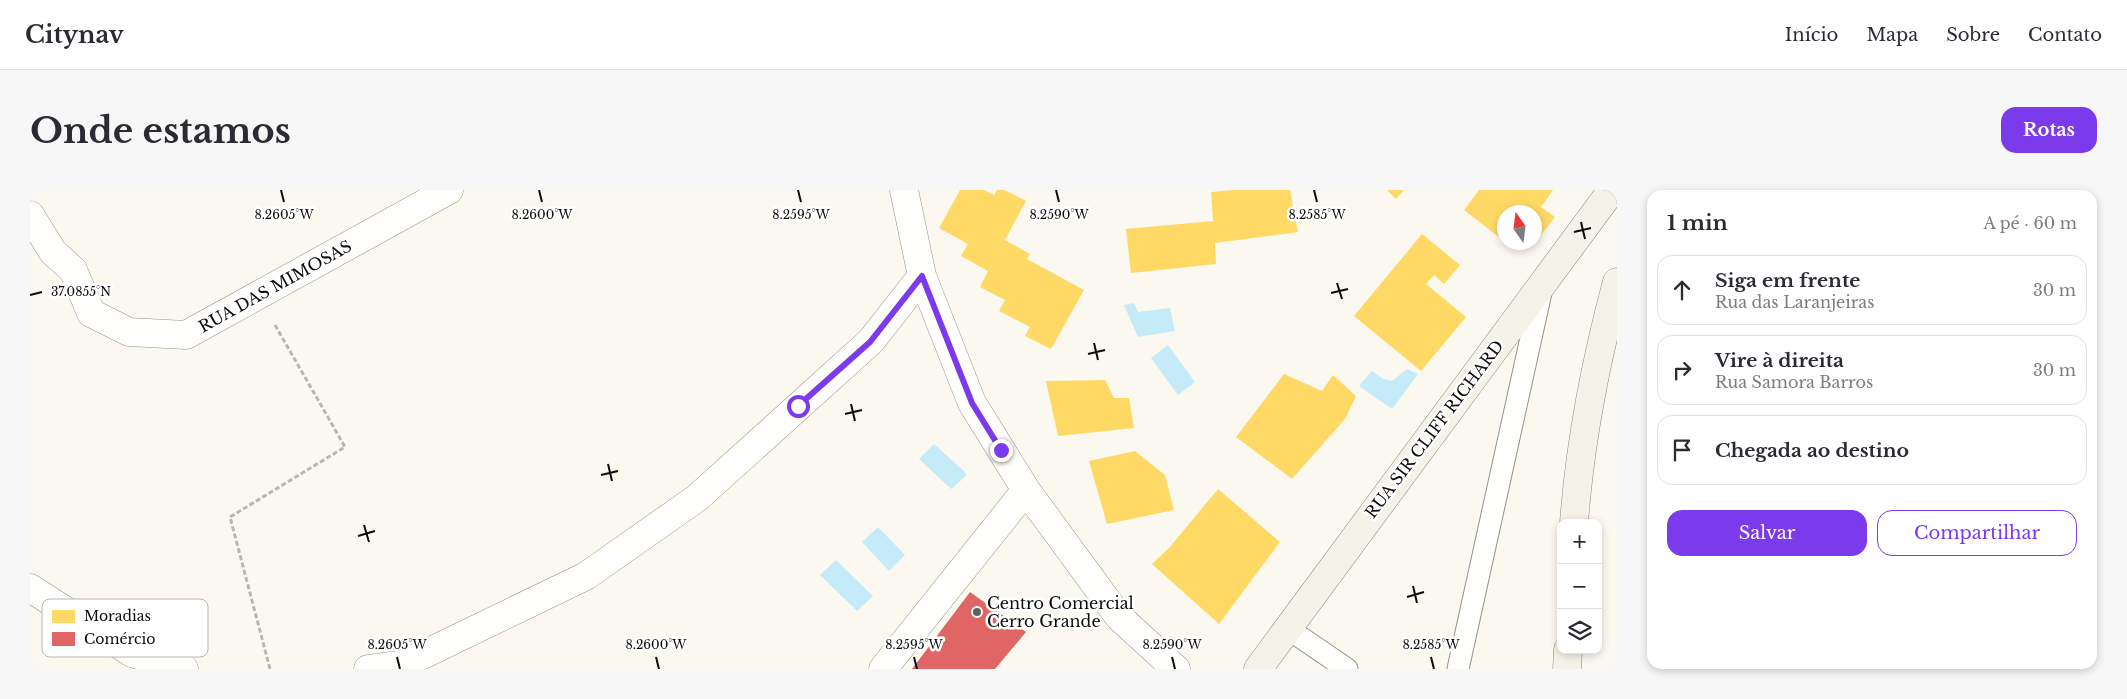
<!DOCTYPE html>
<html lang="pt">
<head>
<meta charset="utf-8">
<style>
  :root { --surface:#fff; --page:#f7f7f7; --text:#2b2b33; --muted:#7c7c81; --line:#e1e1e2; --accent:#7c3aed }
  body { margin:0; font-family:"Libre Baskerville",serif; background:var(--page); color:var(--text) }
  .controls { position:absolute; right:15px; bottom:15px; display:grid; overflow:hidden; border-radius:10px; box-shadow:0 2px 8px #0003 }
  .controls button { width:45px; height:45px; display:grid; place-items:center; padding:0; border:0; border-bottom:1px solid var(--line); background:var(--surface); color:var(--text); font:25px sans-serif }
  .compass { position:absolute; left:1467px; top:15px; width:45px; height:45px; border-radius:50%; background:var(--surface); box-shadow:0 2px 8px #0003; rotate:346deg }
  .stop { position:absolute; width:15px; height:15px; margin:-11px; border:4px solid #7c3aed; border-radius:50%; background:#fff }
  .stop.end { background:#7c3aed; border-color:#fff; box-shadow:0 1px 5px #0008 }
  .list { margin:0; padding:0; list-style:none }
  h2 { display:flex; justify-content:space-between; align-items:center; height:65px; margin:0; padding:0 20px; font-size:21px }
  h2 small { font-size:16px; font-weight:400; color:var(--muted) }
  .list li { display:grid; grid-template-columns:32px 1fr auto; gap:15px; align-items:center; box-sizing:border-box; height:70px; margin:0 10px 10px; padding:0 10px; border:1px solid var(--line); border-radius:15px }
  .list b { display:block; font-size:19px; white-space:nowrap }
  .list p { margin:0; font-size:16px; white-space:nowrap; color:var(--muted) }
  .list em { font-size:16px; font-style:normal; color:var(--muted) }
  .actions { display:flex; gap:10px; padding:15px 20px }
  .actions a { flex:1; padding:11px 0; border:1px solid var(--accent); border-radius:15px; text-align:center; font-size:18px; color:var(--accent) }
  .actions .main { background:var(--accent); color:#fff }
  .icon { flex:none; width:28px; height:28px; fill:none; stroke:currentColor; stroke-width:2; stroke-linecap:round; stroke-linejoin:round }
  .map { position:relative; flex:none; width:1587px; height:479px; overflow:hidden; border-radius:15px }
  header { display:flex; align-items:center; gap:30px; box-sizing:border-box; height:70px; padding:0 25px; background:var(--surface); border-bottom:1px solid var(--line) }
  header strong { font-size:24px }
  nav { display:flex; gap:28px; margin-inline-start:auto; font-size:18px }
  .intro { display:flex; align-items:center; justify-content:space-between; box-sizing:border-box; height:120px; padding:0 30px }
  h1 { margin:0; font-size:35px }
  .button { padding:12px 22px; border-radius:15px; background:var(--accent); color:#fff; font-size:18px; font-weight:700 }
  main { display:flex; gap:30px; padding:0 30px }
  aside { flex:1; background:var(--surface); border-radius:15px; box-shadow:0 2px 8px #0003 }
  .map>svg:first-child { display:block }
</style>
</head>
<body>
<header>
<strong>Citynav</strong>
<nav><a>Início</a><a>Mapa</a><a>Sobre</a><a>Contato</a></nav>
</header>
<div class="intro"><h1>Onde estamos</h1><a class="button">Rotas</a></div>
<main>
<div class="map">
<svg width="1587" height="479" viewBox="0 0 1587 479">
  <rect width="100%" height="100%" fill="#fbf8f0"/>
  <path fill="#c4ebf7" d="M1104 113 1108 122 1140 118 1145 141 1108 147 1094 115Z
    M1138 155 1165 192 1148 205 1121 168Z
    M1377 179 1388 184 1362 219 1329 196 1342 181 1353 189 1362 191Z
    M904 254 935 282 936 286 921 299 889 269Z
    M848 337 875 365 859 381 832 352Z
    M806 370 843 406 827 421 790 385Z"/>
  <path fill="#ffd966" d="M930 0H954L964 5 967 0H975L996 11 975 50 1000 64 997 69 1054 100 1021 159 995 146 1000 137 969 121 975 110 950 97 958 81 931 66 938 54 909 38Z
    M1204 0H1260L1268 42 1185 53 1186 74 1101 83 1096 39 1183 31 1181 2Z
    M1357 0H1374L1366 9Z
    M1449 0H1523L1511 17 1525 27 1507 50 1504 48V22H1474V51L1434 20Z
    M1392 44 1430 75 1414 94 1404 85 1396 94 1436 127 1391 181 1324 126Z
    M1254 184 1292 201 1303 185 1326 206 1315 229 1262 289 1206 247Z
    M1075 190 1084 208H1099L1104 238 1028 246 1016 191Z
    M1105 261 1135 285 1144 320 1077 334 1059 271Z
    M1188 299 1250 352 1189 434 1122 374 1139 358Z"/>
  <path fill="#e06666" d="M940 402 996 442 965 479H882Z"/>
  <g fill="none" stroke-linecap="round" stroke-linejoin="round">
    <g stroke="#94928f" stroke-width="23">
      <path id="lane" d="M1257 438 1317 479
        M1428 479 1512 98"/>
    </g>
    <g stroke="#94928f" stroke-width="29">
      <path id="street" d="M874 0 892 86 942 213 996 300 1089 427 1146 479
        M0 25 23 62 43 80 61 123 99 142 156 145 419 0
        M0 398 102 463 154 479
        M338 479 374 474 556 386 667 308 841 151 892 86
        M853 479 996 300"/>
    </g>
    <g stroke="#8a8985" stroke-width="29">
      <path id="secondary" d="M1544 333C1550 252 1566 170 1587 92
        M1228 479 1582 0
        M1537 479 1538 460"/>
    </g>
    <path stroke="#b7b7b5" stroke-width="3" stroke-dasharray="5 2.5" stroke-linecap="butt" d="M240 479 200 327 315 257 245 135"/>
    <use href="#lane" stroke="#fefefd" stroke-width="21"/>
    <use href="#street" stroke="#fefefd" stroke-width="28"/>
    <use href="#secondary" stroke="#f5f2e8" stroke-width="28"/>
  </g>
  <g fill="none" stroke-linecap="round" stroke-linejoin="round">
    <path stroke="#7c3aed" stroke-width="6" d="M768 216 840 152 892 86 942 213 971 260"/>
  </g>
  <path fill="none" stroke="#0c0c0c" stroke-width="2" d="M251 0 254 12M509 0 512 12M768 0 771 12M1026 0 1029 12M1284 0 1287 12M1551 32 1555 49M1544 42 1561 38M1307 93 1312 109M1301 103 1318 99M0 105 12 102M1064 153 1068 170M1058 164 1075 160M821 214 825 231M815 224 832 220M578 274 582 291M571 285 588 281M334 335 339 352M328 346 345 341M1383 396 1387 413M1377 407 1394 402M367 467 370 479M626 467 629 479M884 467 887 479M1142 467 1145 479M1401 467 1404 479"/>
  <circle fill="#605f5c" stroke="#fff" stroke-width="2" cx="947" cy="422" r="5"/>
  <g text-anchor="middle" stroke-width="5" stroke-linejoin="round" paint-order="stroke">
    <g font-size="16" fill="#0c0c0c" stroke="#fff">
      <text transform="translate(245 96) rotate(-29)" y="6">RUA DAS MIMOSAS</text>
      <text transform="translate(1404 239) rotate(-53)" y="6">RUA SIR CLIFF RICHARD</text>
    </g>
    <g font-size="16" fill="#0c0c0c" stroke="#fff" text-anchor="start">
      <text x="957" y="419">Centro Comercial<tspan x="957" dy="18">Cerro Grande</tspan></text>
    </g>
  </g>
  <rect x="12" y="409" width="166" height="58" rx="8" fill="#fff" stroke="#b6b6b6" stroke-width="1"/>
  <rect x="22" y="420" width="23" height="13" fill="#ffd966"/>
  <rect x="22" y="442" width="23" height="14" fill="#e06666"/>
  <g font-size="14" fill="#0c0c0c">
    <text x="54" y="431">Moradias</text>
    <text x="54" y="454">Comércio</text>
  </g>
  <g font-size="12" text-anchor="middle" fill="#0c0c0c" stroke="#fff" stroke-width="5" stroke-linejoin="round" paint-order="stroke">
    <text x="254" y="29">8.2605°W</text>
    <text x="512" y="29">8.2600°W</text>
    <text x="771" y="29">8.2595°W</text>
    <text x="1029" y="29">8.2590°W</text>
    <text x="1287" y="29">8.2585°W</text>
    <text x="51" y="106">37.0855°N</text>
    <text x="367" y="459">8.2605°W</text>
    <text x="626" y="459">8.2600°W</text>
    <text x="884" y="459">8.2595°W</text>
    <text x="1142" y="459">8.2590°W</text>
    <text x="1401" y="459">8.2585°W</text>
  </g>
</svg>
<div class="controls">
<button>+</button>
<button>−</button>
<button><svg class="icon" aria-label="layers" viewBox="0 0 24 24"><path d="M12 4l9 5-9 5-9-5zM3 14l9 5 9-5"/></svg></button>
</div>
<svg class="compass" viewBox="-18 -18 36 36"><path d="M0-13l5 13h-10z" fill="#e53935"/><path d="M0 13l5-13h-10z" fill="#7c7c81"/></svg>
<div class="stop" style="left:768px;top:216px"></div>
<div class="stop end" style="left:971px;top:260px"></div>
</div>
<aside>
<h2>1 min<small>A pé · 60 m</small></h2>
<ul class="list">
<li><svg class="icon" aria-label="ahead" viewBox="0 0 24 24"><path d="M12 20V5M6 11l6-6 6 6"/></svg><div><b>Siga em frente</b><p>Rua das Laranjeiras</p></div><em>30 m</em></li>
<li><svg class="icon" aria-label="right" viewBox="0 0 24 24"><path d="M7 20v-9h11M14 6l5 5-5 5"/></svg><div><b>Vire à direita</b><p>Rua Samora Barros</p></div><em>30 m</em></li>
<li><svg class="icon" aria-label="arrive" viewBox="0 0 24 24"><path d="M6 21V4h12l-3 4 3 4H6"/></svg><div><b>Chegada ao destino</b></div></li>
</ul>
<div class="actions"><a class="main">Salvar</a><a>Compartilhar</a></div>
</aside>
</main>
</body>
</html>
